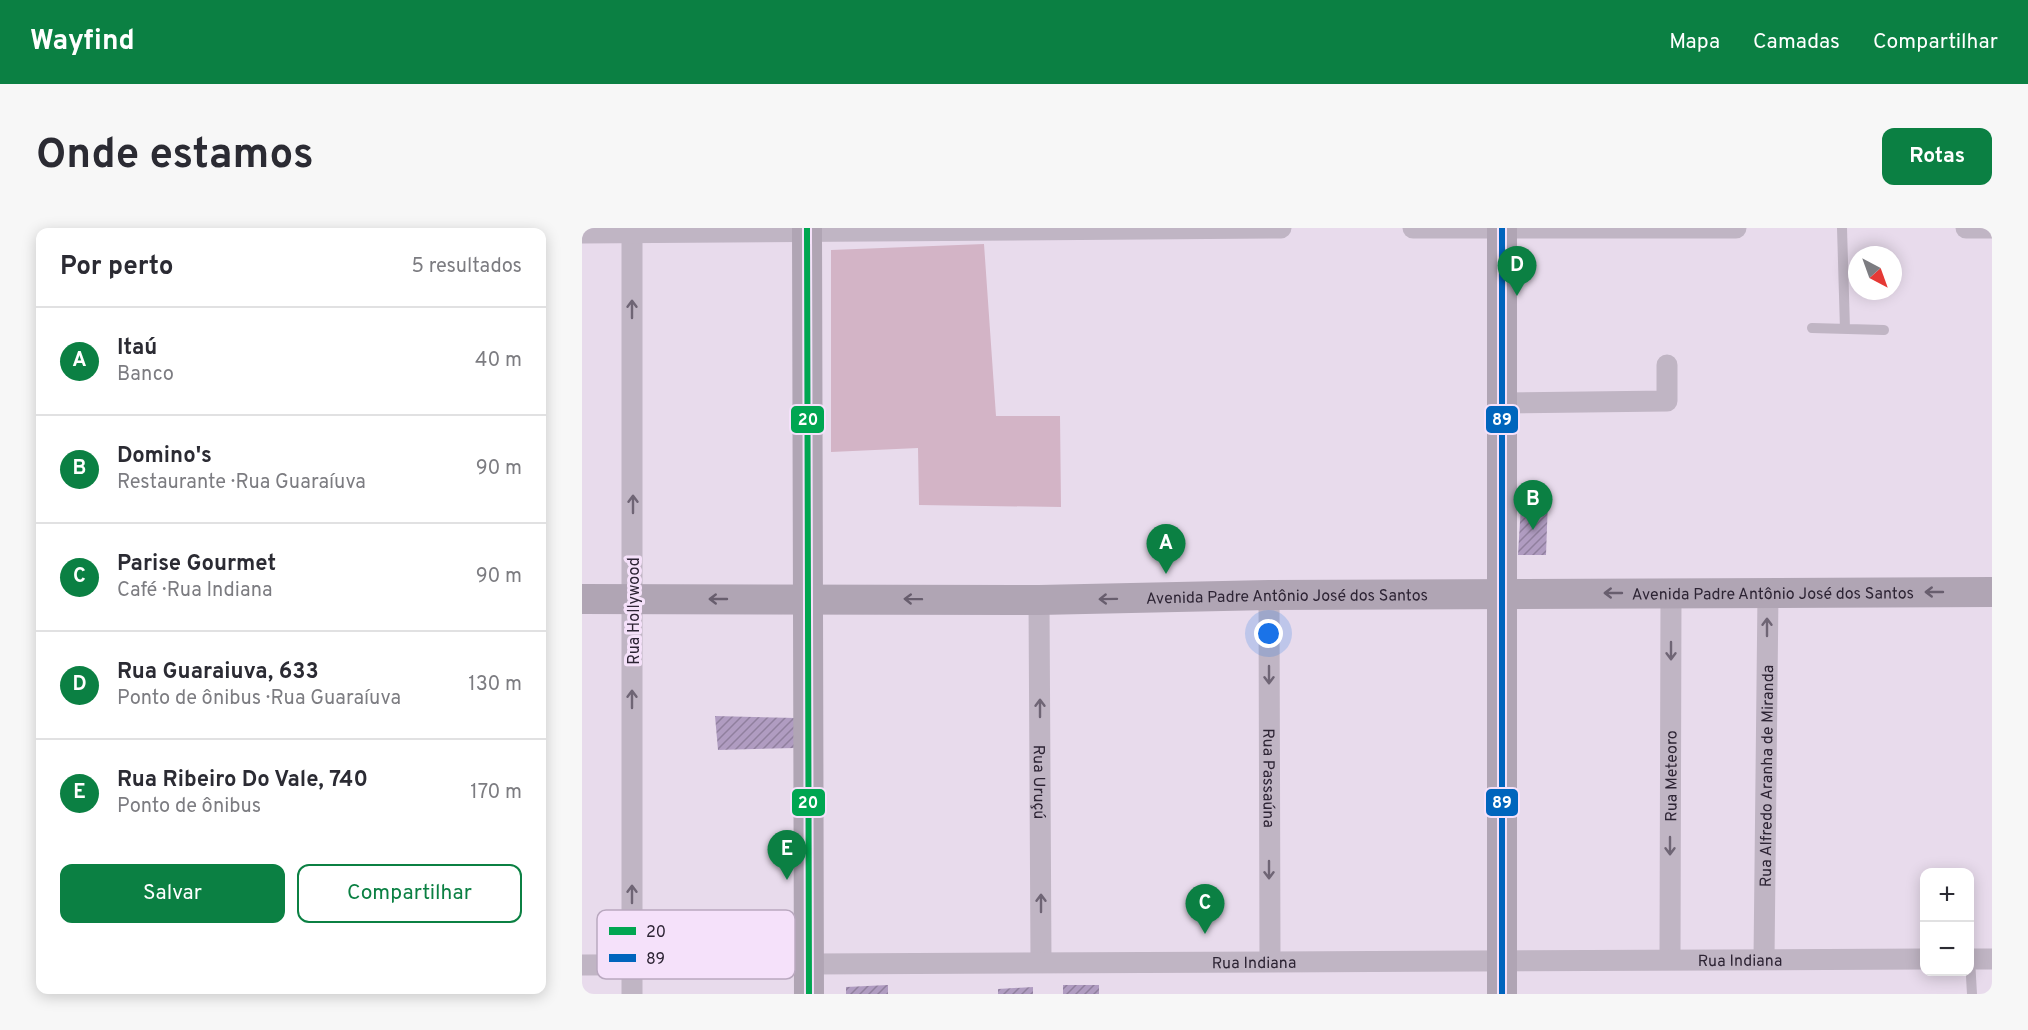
<!DOCTYPE html>
<html lang="pt">
<head>
<meta charset="utf-8">
<style>
  :root { --surface:#fff; --page:#f7f7f7; --text:#2b2b33; --muted:#7c7c81; --line:#e1e1e2; --accent:#0b8043 }
  body { margin:0; font-family:Overpass,sans-serif; background:var(--page); color:var(--text) }
  .controls { position:absolute; right:18px; bottom:18px; display:grid; overflow:hidden; border-radius:12px; box-shadow:0 3px 15px #0003 }
  .controls button { width:54px; height:54px; display:grid; place-items:center; padding:0; border:0; border-bottom:2px solid var(--line); background:var(--surface); color:var(--text); font:30px sans-serif }
  .compass { position:absolute; left:1266px; top:18px; width:54px; height:54px; border-radius:50%; background:var(--surface); box-shadow:0 3px 15px #0003; rotate:139deg }
  .you { position:absolute; left:687px; top:406px; width:21px; height:21px; margin:-15px; border:4px solid #fff; border-radius:50%; background:#1a73e8; box-shadow:0 0 0 9px #1a73e833 }
  .badge { display:grid; place-items:center; width:39px; height:39px; border-radius:50%; background:var(--accent); color:#fff; font-size:20px; font-weight:700 }
  .pin { position:absolute; translate:-50% -50px; filter:drop-shadow(0 2px 3px #0008) }
  .pin::after { content:''; position:absolute; top:32px; width:21px; height:18px; background:inherit; clip-path:polygon(0 0,100% 0,50% 100%) }
  .list { margin:0; padding:0; list-style:none }
  h2 { display:flex; justify-content:space-between; align-items:center; height:78px; margin:0; padding:0 24px; font-size:26px }
  h2 small { font-size:20px; font-weight:400; color:var(--muted) }
  .list li { display:grid; grid-template-columns:39px 1fr auto; gap:18px; align-items:center; box-sizing:border-box; height:108px; padding:0 24px; border-top:2px solid var(--line) }
  .list b { display:block; font-size:22px; white-space:nowrap }
  .list p { margin:0; font-size:20px; white-space:nowrap; color:var(--muted) }
  .list em { font-size:20px; font-style:normal; color:var(--muted) }
  .actions { display:flex; gap:12px; padding:18px 24px }
  .actions a { flex:1; padding:14px 0; border:2px solid var(--accent); border-radius:12px; text-align:center; font-size:21px; color:var(--accent) }
  .actions .main { background:var(--accent); color:#fff }
  .map { position:relative; flex:none; width:1410px; height:766px; overflow:hidden; border-radius:12px }
  header { display:flex; align-items:center; gap:36px; box-sizing:border-box; height:84px; padding:0 30px; background:var(--accent); color:#fff }
  header strong { font-size:28px }
  nav { display:flex; gap:33px; margin-inline-start:auto; font-size:21px }
  .intro { display:flex; align-items:center; justify-content:space-between; box-sizing:border-box; height:144px; padding:0 36px }
  h1 { margin:0; font-size:42px }
  .button { padding:15px 27px; border-radius:12px; background:var(--accent); color:#fff; font-size:21px; font-weight:700 }
  main { display:flex; gap:36px; padding:0 36px }
  aside { flex:1; background:var(--surface); border-radius:12px; box-shadow:0 3px 15px #0003 }
  .map>svg:first-child { display:block }
</style>
</head>
<body>
<header>
<strong>Wayfind</strong>
<nav><a>Mapa</a><a>Camadas</a><a>Compartilhar</a></nav>
</header>
<div class="intro"><h1>Onde estamos</h1><a class="button">Rotas</a></div>
<main>
<aside>
<h2>Por perto<small>5 resultados</small></h2>
<ul class="list">
<li><span class="badge">A</span><div><b>Itaú</b><p>Banco</p></div><em>40 m</em></li>
<li><span class="badge">B</span><div><b>Domino's</b><p>Restaurante · Rua Guaraíuva</p></div><em>90 m</em></li>
<li><span class="badge">C</span><div><b>Parise Gourmet</b><p>Café · Rua Indiana</p></div><em>90 m</em></li>
<li><span class="badge">D</span><div><b>Rua Guaraiuva, 633</b><p>Ponto de ônibus · Rua Guaraíuva</p></div><em>130 m</em></li>
<li><span class="badge">E</span><div><b>Rua Ribeiro Do Vale, 740</b><p>Ponto de ônibus</p></div><em>170 m</em></li>
</ul>
<div class="actions"><a class="main">Salvar</a><a>Compartilhar</a></div>
</aside>
<div class="map">
<svg width="1410" height="766" viewBox="0 0 1410 766">
  <defs>
    <pattern id="building-hatch" width="6" height="6" patternUnits="userSpaceOnUse" patternTransform="scale(1.5)"><rect width="6" height="6" fill="#b09cc1"/><path d="M-1 1l2-2M0 6l6-6M5 7l2-2" fill="none" stroke="#907f9e"/></pattern>
  </defs>
  <rect width="100%" height="100%" fill="#e8dbec"/>
  <path fill="#d3b4c6" d="M402 16 414 188H478L479 279 337 277 336 220 249 224V22Z"/>
  <path fill="url(#building-hatch)" d="M966 272 964 327H936L939 277Z
    M133 488 214 490 213 520 136 522Z
    M306 757V766H264V759Z
    M481 757H517V766H481Z
    M451 759V766H416V761Z"/>
  <g fill="none" stroke-linecap="round" stroke-linejoin="round">
    <path stroke="#c0b5c4" stroke-width="10" d="M1260 0 1263 101
      M1230 100 1302 102
      M1388 731 1390 766"/>
    <g stroke="#c0b5c4" stroke-width="21">
      <path d="M50 0V766"/>
      <path d="M831 0H1154"/>
      <path d="M1384 0H1410"/>
      <path d="M0 5 699 0"/>
      <path d="M920 175 1085 173V137"/>
      <path id="s1" d="M687 367 688 732"/>
      <path id="s2" d="M457 372 459 733"/>
      <path id="s3" d="M1088 731 1089 365"/>
      <path id="s4" d="M1182 731 1186 365"/>
      <path d="M1388 731H1410"/>
      <path id="s5" d="M0 737 1342 731"/>
    </g>
    <g stroke="#b0a5b4" stroke-width="30">
      <path d="M225 0 227 766"/>
      <path id="s6" d="M0 371 457 372 687 367 1410 364"/>
      <path d="M920 766V0"/>
    </g>
    <g stroke="#f5e1fa" stroke-width="10">
      <path id="bus-1" d="M225 0 227 766"/>
    </g>
    <g stroke="#f5e1fa" stroke-width="10">
      <path id="bus-2" d="M920 766V0"/>
    </g>
    <use href="#bus-1" stroke="#00a651" stroke-width="6"/>
    <use href="#bus-2" stroke="#0065bd" stroke-width="6"/>
  </g>
  <defs><path id="oneway-shaft" d="M-6 0H5M1.5-3L5.5 0L1.5 3" fill="none" stroke-width="1.6" stroke-linecap="round" stroke-linejoin="round" transform="scale(1.5)"/></defs>
  <g stroke="#6f6575">
    <use href="#oneway-shaft" transform="translate(50 81) rotate(-90)"/>
    <use href="#oneway-shaft" transform="translate(51 276) rotate(-90)"/>
    <use href="#oneway-shaft" transform="translate(1185 399) rotate(-90)"/>
    <use href="#oneway-shaft" transform="translate(1089 423) rotate(90)"/>
    <use href="#oneway-shaft" transform="translate(687 447) rotate(90)"/>
    <use href="#oneway-shaft" transform="translate(50 471) rotate(-90)"/>
    <use href="#oneway-shaft" transform="translate(458 480) rotate(-90)"/>
    <use href="#oneway-shaft" transform="translate(1088 618) rotate(90)"/>
    <use href="#oneway-shaft" transform="translate(687 642) rotate(90)"/>
    <use href="#oneway-shaft" transform="translate(50 666) rotate(-90)"/>
    <use href="#oneway-shaft" transform="translate(459 675) rotate(-90)"/>
  </g>
  <g stroke="#685e6e">
    <use href="#oneway-shaft" transform="translate(1352 364) rotate(180)"/>
    <use href="#oneway-shaft" transform="translate(1031 365) rotate(180)"/>
    <use href="#oneway-shaft" transform="translate(136 371) rotate(180)"/>
    <use href="#oneway-shaft" transform="translate(331 371) rotate(-179)"/>
    <use href="#oneway-shaft" transform="translate(526 371) rotate(179)"/>
  </g>
  <g text-anchor="middle" stroke-width="6" stroke-linejoin="round" paint-order="stroke">
    <g font-size="16" fill="#2d2434" stroke="#f5e1fa">
      <text dy="6" stroke="none"><textPath href="#s6" startOffset="1191">Avenida Padre Antônio José dos Santos</textPath></text>
      <text dy="6" stroke="none"><textPath href="#s6" startOffset="705">Avenida Padre Antônio José dos Santos</textPath></text>
      <text transform="translate(51 383) rotate(-90)" y="6">Rua Hollywood</text>
      <text dy="6" stroke="none"><textPath href="#s3" startOffset="183">Rua Meteoro</textPath></text>
      <text dy="6" stroke="none"><textPath href="#s4" startOffset="183">Rua Alfredo Aranha de Miranda</textPath></text>
      <text dy="6" stroke="none"><textPath href="#s1" startOffset="183">Rua Passaúna</textPath></text>
      <text dy="6" stroke="none"><textPath href="#s2" startOffset="182">Rua Uruçú</textPath></text>
      <text dy="6" stroke="none"><textPath href="#s5" startOffset="1158">Rua Indiana</textPath></text>
      <text dy="6" stroke="none"><textPath href="#s5" startOffset="672">Rua Indiana</textPath></text>
    </g>
  </g>
  <rect x="15" y="682" width="198" height="69" rx="9" fill="#f5e1fa" stroke="#b9a8bf" stroke-width="1.5"/>
  <rect x="27" y="699" width="27" height="8" fill="#00a651"/>
  <rect x="27" y="726" width="27" height="8" fill="#0065bd"/>
  <g font-size="16" fill="#2d2434">
    <text x="64" y="709">20</text>
    <text x="64" y="736">89</text>
  </g>
  <g stroke="#f5e1fa" stroke-width="2">
    <rect x="208" y="177" width="35" height="29" rx="6" fill="#00a651"/>
    <rect x="903" y="177" width="34" height="29" rx="6" fill="#0065bd"/>
    <rect x="209" y="560" width="35" height="29" rx="6" fill="#00a651"/>
    <rect x="903" y="560" width="34" height="29" rx="6" fill="#0065bd"/>
  </g>
  <g font-size="16" text-anchor="middle" font-weight="bold" fill="#fff">
    <text x="226" y="197">20</text>
    <text x="920" y="197">89</text>
    <text x="226" y="580">20</text>
    <text x="920" y="580">89</text>
  </g>
</svg>
<div class="controls">
<button>+</button>
<button>−</button>
</div>
<svg class="compass" viewBox="-18 -18 36 36"><path d="M0-13l5 13h-10z" fill="#e53935"/><path d="M0 13l5-13h-10z" fill="#7c7c81"/></svg>
<div class="you"></div>
<div class="pin badge" style="left:584px;top:346px">A</div>
<div class="pin badge" style="left:951px;top:302px">B</div>
<div class="pin badge" style="left:623px;top:706px">C</div>
<div class="pin badge" style="left:935px;top:68px">D</div>
<div class="pin badge" style="left:205px;top:652px">E</div>
</div>
</main>
</body>
</html>
